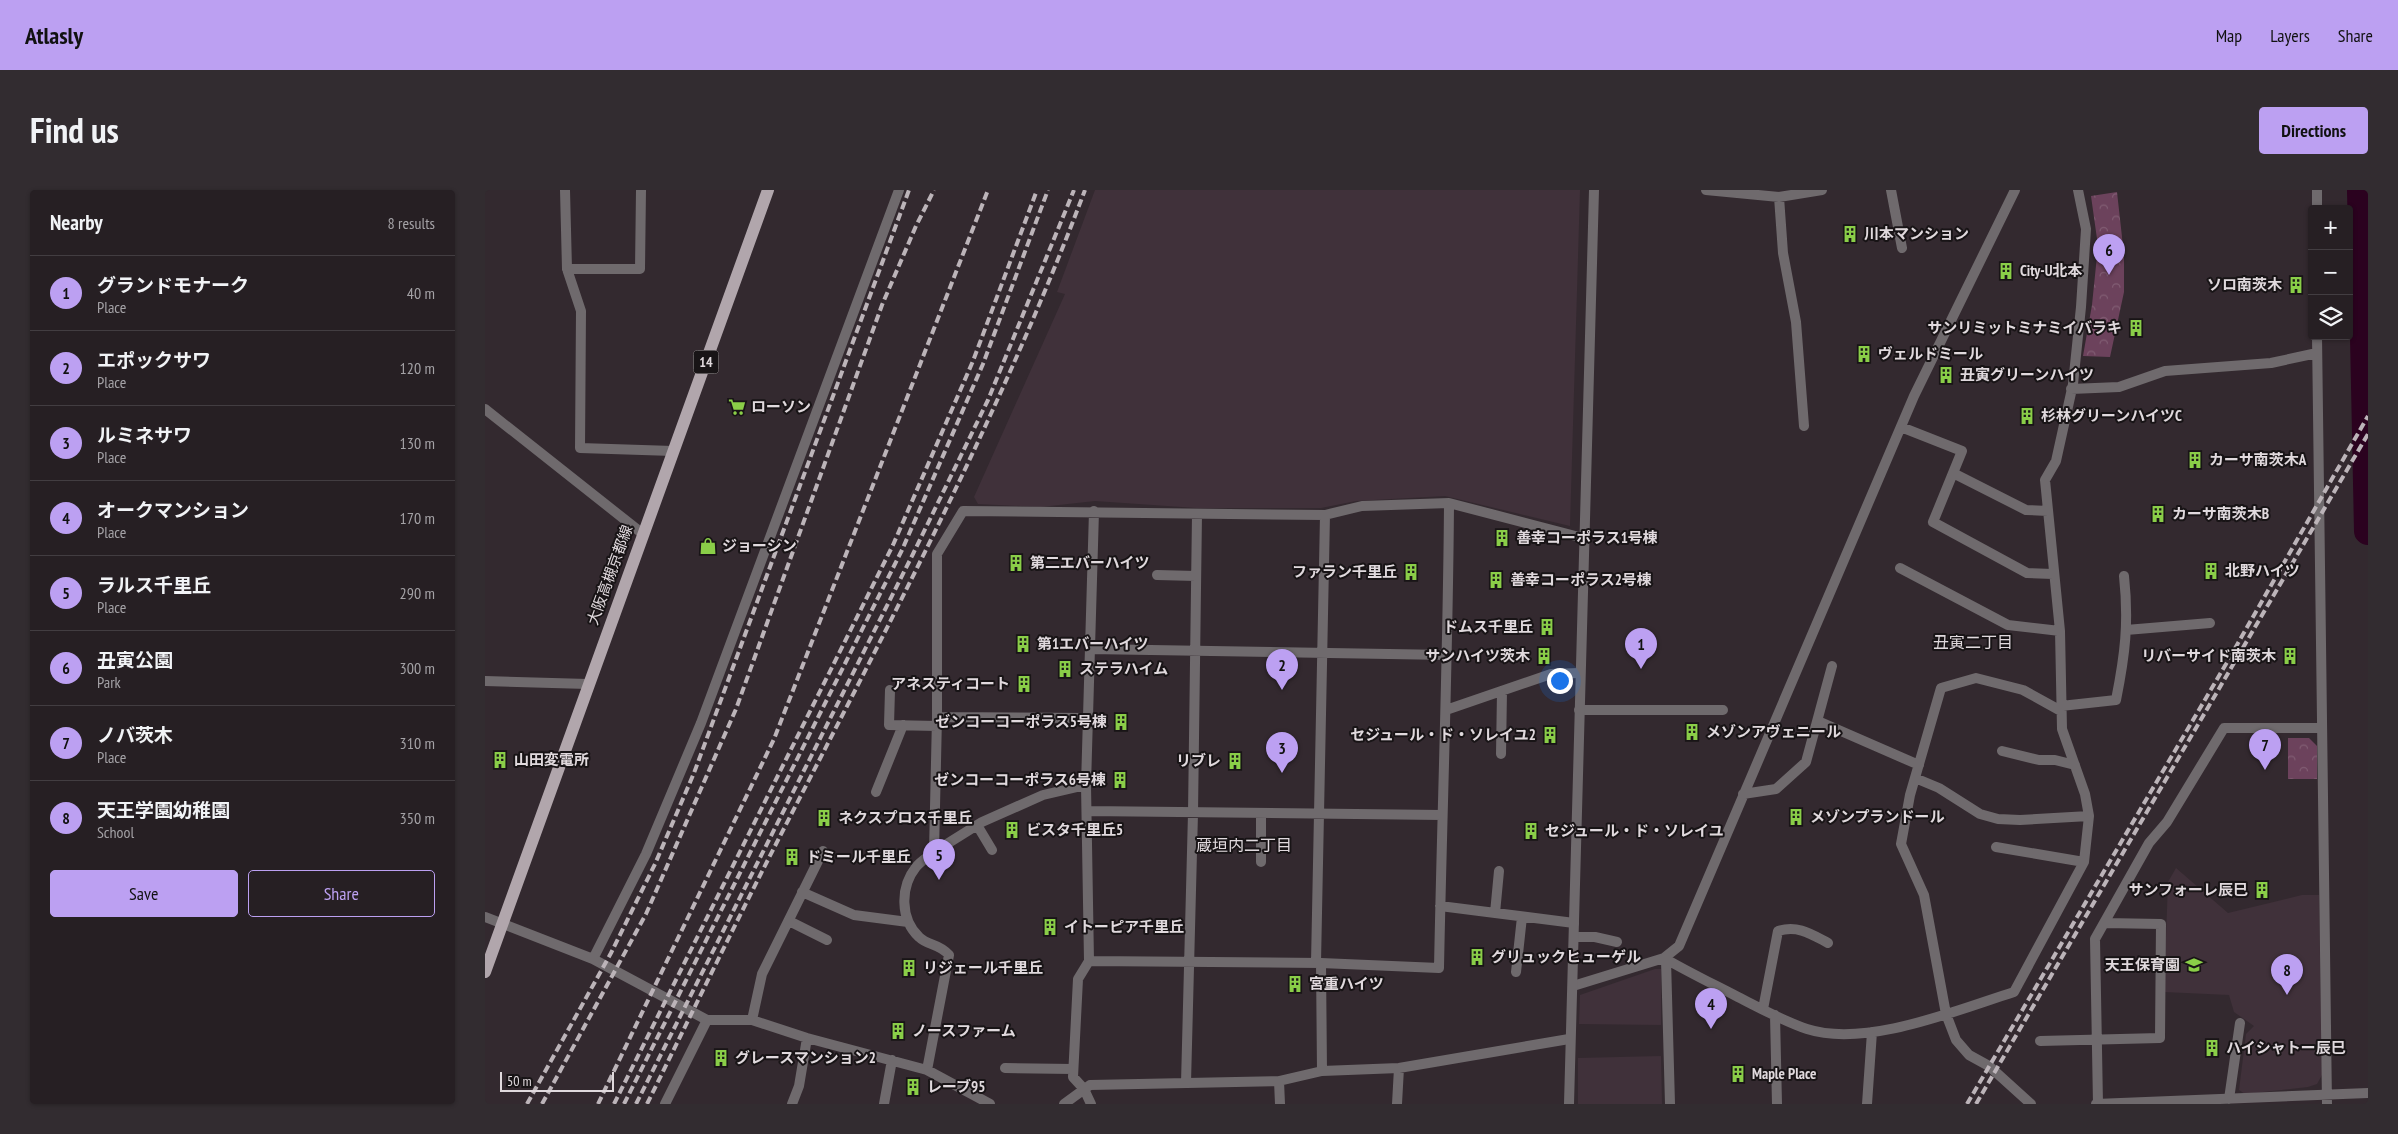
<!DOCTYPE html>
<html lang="en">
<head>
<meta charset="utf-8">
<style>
  :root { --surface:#261f23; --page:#322c30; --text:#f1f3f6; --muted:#a4a2a6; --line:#423d41; --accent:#bca0f2 }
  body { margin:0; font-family:"PT Sans Narrow","Noto Sans JP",sans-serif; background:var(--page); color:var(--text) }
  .controls { position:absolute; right:15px; top:15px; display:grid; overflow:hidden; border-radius:5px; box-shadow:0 1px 4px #0004 }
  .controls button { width:45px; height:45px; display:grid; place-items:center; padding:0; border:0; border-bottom:1px solid var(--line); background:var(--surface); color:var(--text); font:25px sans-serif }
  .scale { position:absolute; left:15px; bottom:12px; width:114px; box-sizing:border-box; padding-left:5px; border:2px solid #e0d9dd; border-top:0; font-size:14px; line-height:18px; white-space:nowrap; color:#e0d9dd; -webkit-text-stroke:4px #181416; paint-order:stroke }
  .you { position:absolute; left:1074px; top:490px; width:18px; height:18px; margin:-12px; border:4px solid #fff; border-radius:50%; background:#1a73e8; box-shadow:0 0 0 8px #1a73e833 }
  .badge { display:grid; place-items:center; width:32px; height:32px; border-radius:50%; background:var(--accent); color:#111; font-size:16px; font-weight:700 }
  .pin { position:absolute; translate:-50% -41px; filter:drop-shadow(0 1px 2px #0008) }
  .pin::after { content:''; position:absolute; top:26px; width:18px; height:15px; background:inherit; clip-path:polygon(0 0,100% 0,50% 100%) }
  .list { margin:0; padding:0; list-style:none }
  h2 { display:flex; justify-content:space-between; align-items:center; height:65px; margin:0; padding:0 20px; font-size:21px }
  h2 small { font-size:16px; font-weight:400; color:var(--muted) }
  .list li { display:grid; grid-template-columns:32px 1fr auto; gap:15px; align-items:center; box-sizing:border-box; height:75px; padding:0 20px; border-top:1px solid var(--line) }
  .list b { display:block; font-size:19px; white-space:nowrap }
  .list p { margin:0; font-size:16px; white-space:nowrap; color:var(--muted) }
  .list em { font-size:16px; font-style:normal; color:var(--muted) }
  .actions { display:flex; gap:10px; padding:15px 20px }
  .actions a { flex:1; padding:11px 0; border:1px solid var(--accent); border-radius:5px; text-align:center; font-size:18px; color:var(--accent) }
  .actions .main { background:var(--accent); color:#111 }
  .icon { flex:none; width:28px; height:28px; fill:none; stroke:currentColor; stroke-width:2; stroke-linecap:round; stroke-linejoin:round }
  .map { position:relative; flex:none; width:1883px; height:914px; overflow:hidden; border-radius:5px }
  header { display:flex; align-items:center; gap:30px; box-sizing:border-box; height:70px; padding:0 25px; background:var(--accent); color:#111 }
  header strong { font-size:24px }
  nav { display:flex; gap:28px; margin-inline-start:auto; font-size:18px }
  .intro { display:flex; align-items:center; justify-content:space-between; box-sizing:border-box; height:120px; padding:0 30px }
  h1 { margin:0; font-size:35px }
  .button { padding:12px 22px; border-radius:5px; background:var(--accent); color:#111; font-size:18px; font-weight:700 }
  main { display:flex; gap:30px; padding:0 30px }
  aside { flex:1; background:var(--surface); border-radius:5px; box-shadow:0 1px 4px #0004 }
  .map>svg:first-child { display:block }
</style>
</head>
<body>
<header>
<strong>Atlasly</strong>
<nav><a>Map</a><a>Layers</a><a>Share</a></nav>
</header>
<div class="intro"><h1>Find us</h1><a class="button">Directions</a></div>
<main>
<aside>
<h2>Nearby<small>8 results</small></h2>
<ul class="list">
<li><span class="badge">1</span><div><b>グランドモナーク</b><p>Place</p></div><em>40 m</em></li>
<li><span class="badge">2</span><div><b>エポックサワ</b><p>Place</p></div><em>120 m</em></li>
<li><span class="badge">3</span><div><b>ルミネサワ</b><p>Place</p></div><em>130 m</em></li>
<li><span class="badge">4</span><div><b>オークマンション</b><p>Place</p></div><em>170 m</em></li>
<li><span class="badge">5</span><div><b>ラルス千里丘</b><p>Place</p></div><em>290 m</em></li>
<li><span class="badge">6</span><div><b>丑寅公園</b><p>Park</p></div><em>300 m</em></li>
<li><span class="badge">7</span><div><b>ノバ茨木</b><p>Place</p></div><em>310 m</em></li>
<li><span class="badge">8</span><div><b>天王学園幼稚園</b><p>School</p></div><em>350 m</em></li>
</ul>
<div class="actions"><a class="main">Save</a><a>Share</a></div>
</aside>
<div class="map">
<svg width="1883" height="914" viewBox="0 0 1883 914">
  <defs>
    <pattern id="park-crowns" width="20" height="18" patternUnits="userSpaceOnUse" patternTransform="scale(1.25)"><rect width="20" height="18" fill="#6c425c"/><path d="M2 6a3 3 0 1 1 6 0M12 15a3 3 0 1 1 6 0" fill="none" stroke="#815d73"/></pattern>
  </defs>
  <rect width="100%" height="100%" fill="#33292f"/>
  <path fill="#40313a" d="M610 0H1095L1085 336 960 306 871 311 836 318H711L610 311 556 317 493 314 489 307 580 104 572 102Z
    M1691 678 1743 723 1817 705H1834L1837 885 1832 894 1823 897 1760 904 1754 900 1761 844 1769 836 1749 822 1744 805 1679 802 1683 692Z
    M1170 779H1176V835L1094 834 1095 805Z
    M1176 866 1177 914H1093V868Z"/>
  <path fill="url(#park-crowns)" d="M1632 2 1639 65V102L1625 167 1598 166 1607 115 1613 56 1606 6Z
    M1803 548H1824L1832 556V589H1803Z"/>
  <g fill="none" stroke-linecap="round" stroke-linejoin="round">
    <path stroke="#2b021f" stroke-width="28" d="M1876 0 1883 341"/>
    <path stroke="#6f6a6d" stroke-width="10" d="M80 0 82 79 96 121 95 258 188 261
      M1221 0 1294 7 1337 0
      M1406 0 1417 58
      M1832 0V19
      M1294 7 1298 63 1311 132 1319 236
      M82 79H155L156 0
      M1832 146 1842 914
      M1586 199 1634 197 1680 181 1786 173 1832 163
      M1416 237 1477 261 1448 332 1542 383 1568 384
      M1468 283 1541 320 1563 321
      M1415 378 1523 435 1575 441
      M672 385 711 386
      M1641 440 1725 433
      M605 459 963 465
      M0 491 103 494
      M405 500 404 535 452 536
      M1576 516 1631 510C1640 465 1644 433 1639 386
      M961 520 1066 484 1094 483
      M1094 520H1238
      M452 527 603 528
      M1333 531 1434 575
      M1517 561 1554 570H1570L1590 575
      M1016 564 1017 501
      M1430 588 1454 598 1495 624 1513 629 1535 630 1604 626
      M391 602 418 535
      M1258 604 1291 599 1321 572 1347 476
      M602 621 957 625
      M492 635 507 660
      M1511 657 1599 672
      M449 662 497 632 558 605 601 595
      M776 672V624
      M317 702 369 725 423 732
      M955 716 1089 733
      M1010 723 1014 681
      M0 727 108 769 222 830H267L322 848 442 880 505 914
      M304 731 342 750
      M1089 747H1110L1132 752
      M1179 768C1203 782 1228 794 1253 807 1275 818 1298 831 1322 839 1381 858 1472 820 1529 802L1599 672 1604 626 1600 604 1577 539 1575 441 1560 290 1571 271 1588 194 1596 117 1601 39 1593 0
      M108 769 161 664 216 533 414 0
      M1181 770 1185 914
      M604 771 836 773 954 778C957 623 963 468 964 313
      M831 773 840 325
      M836 773 837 881
      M1031 782 1037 727
      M1088 796 1179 768 1194 756 1429 206 1530 0
      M1278 819 1293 741C1313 735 1326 744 1343 753
      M1290 825 1292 914
      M267 830 277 784 338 661
      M1555 851 1675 848 1676 734 1620 733
      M520 878 588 879
      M442 880 464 765C454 753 443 756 434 747 415 729 415 697 431 677 436 671 443 667 449 662L452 527V364L478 321 840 325 877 316 964 313 1098 348
      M794 891 795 914
      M701 893 708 623 712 324
      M1744 909 1755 833
      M180 914 222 830
      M307 914 314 896 322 848
      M399 914 407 870
      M579 914 605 895 794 891 837 881 914 878 1084 849
      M606 914 599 899 588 887 593 789 604 771 601 595 609 321
      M912 914 914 878
      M1382 914 1387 842
      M1546 914 1504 876 1484 865 1471 850 1461 824 1439 705 1416 654 1425 605 1456 498 1491 488 1538 500 1576 521
      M1611 914 1883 903
      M1613 914 1610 749 1664 653 1682 632 1739 538H1836"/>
    <path stroke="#6f6a6d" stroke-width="10" d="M0 219 158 344
      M1084 914 1109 0"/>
    <path stroke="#b1a6ac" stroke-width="12" d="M0 782 283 0"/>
    <path stroke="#bcb4b9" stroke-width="4" stroke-dasharray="8 4" stroke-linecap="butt" d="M42 914 126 763 170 674 209 583 424 0
      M57 914 161 724 251 519 397 115 431 36 449 0
      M113 914 289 549 503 0
      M129 914 408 355 488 171 552 0
      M139 914 417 360 498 174 563 0
      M151 914 428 364 503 210 589 0
      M162 914C205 827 247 740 291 654 401 440 515 226 600 0
      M1482 914 1741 474 1883 226
      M1491 914 1883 244"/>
  </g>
  <defs>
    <g id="building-bare" transform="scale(1.35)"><path d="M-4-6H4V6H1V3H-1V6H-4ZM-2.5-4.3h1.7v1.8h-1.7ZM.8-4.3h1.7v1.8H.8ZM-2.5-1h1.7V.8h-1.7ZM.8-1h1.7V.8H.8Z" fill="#8ace48" stroke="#181416" stroke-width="2.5" paint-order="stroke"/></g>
    <g id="supermarket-bare" transform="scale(1.35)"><path d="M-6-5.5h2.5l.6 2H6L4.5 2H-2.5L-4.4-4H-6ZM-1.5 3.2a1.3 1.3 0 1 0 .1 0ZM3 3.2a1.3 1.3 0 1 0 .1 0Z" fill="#8ace48" stroke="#181416" stroke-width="2.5" paint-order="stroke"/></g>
    <g id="shop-bare" transform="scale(1.35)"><path d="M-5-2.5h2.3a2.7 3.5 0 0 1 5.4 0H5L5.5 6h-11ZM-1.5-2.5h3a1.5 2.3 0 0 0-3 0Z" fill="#8ace48" stroke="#181416" stroke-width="2.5" paint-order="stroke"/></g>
    <g id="school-bare" transform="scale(1.35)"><path d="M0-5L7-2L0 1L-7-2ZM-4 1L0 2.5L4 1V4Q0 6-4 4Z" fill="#8ace48" stroke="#181416" stroke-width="2.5" paint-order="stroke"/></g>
  </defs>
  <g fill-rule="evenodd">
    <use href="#building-bare" x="1365" y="44"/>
    <use href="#building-bare" x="1521" y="81"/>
    <use href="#building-bare" x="1811" y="95"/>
    <use href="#building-bare" x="1651" y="138"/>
    <use href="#building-bare" x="1379" y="164"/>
    <use href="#building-bare" x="1461" y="185"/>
    <use href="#supermarket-bare" x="252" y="217"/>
    <use href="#building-bare" x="1542" y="226"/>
    <use href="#building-bare" x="1710" y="270"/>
    <use href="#building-bare" x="1673" y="324"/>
    <use href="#building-bare" x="1017" y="348"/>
    <use href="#shop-bare" x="223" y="356"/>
    <use href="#building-bare" x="531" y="373"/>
    <use href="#building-bare" x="1726" y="381"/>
    <use href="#building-bare" x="926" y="382"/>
    <use href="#building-bare" x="1011" y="390"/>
    <use href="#building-bare" x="1062" y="437"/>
    <use href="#building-bare" x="538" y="454"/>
    <use href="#building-bare" x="1059" y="466"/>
    <use href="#building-bare" x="1805" y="466"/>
    <use href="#building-bare" x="580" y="479"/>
    <use href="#building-bare" x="539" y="494"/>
    <use href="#building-bare" x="636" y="532"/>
    <use href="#building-bare" x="1207" y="542"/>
    <use href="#building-bare" x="1065" y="545"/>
    <use href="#building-bare" x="15" y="570"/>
    <use href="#building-bare" x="750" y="571"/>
    <use href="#building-bare" x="635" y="590"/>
    <use href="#building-bare" x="1311" y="627"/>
    <use href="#building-bare" x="339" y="628"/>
    <use href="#building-bare" x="527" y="640"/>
    <use href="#building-bare" x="1046" y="641"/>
    <use href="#building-bare" x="307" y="667"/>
    <use href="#building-bare" x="1777" y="700"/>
    <use href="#building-bare" x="565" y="737"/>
    <use href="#building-bare" x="992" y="767"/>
    <use href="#school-bare" x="1709" y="775"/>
    <use href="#building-bare" x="424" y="778"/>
    <use href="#building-bare" x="810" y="794"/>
    <use href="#building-bare" x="413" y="841"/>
    <use href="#building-bare" x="1727" y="858"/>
    <use href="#building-bare" x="236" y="868"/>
    <use href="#building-bare" x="1253" y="884"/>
    <use href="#building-bare" x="428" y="897"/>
  </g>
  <g text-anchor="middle" stroke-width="4" stroke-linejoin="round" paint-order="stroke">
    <rect fill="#181416" stroke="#a49ea1" stroke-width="1" x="208.5" y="160.5" width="25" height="23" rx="4"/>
    <g font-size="14" font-weight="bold" fill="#e0d9dd">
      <text x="221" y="177">14</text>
    </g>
    <g font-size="15" font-weight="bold" fill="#e0d9dd" stroke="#181416" text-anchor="start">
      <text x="1379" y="49">川本マンション</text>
      <text x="1535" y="86">City-U北本</text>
      <text x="1797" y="100" text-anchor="end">ソロ南茨木</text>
      <text x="1637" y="143" text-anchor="end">サンリミットミナミイバラキ</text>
      <text x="1393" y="169">ヴェルドミール</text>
      <text x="1475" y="190">丑寅グリーンハイツ</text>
      <text x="266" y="222">ローソン</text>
      <text x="1556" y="231">杉林グリーンハイツC</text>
      <text x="1724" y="275">カーサ南茨木A</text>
      <text x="1687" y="329">カーサ南茨木B</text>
      <text x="1031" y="353">善幸コーポラス1号棟</text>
      <text x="237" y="361">ジョーシン</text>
      <text x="545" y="378">第二エバーハイツ</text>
      <text x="1740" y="386">北野ハイツ</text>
      <text x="912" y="387" text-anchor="end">ファラン千里丘</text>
      <text x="1025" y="395">善幸コーポラス2号棟</text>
      <text x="1048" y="442" text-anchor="end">ドムス千里丘</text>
      <text x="552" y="459">第1エバーハイツ</text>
      <text x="1045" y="471" text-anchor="end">サンハイツ茨木</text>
      <text x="1791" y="471" text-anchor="end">リバーサイド南茨木</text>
      <text x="594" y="484">ステラハイム</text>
      <text x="525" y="499" text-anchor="end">アネスティコート</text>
      <text x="622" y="537" text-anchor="end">ゼンコーコーポラス5号棟</text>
      <text x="1221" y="547">メゾンアヴェニール</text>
      <text x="1051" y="550" text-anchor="end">セジュール・ド・ソレイユ2</text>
      <text x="29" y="575">山田変電所</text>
      <text x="736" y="576" text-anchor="end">リブレ</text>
      <text x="621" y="595" text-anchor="end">ゼンコーコーポラス6号棟</text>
      <text x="1325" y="632">メゾンプランドール</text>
      <text x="353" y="633">ネクスプロス千里丘</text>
      <text x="541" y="645">ビスタ千里丘5</text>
      <text x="1060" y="646">セジュール・ド・ソレイユ</text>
      <text x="321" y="672">ドミール千里丘</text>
      <text x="1763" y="705" text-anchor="end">サンフォーレ辰巳</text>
      <text x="579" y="742">イトーピア千里丘</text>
      <text x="1006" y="772">グリュックヒューゲル</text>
      <text x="1695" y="780" text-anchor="end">天王保育園</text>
      <text x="438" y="783">リジェール千里丘</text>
      <text x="824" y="799">宮重ハイツ</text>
      <text x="427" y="846">ノースファーム</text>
      <text x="1741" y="863">ハイシャトー辰巳</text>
      <text x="250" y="873">グレースマンション2</text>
      <text x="1267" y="889">Maple Place</text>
      <text x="442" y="902">レーブ95</text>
    </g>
    <g font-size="15" fill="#e0d9dd" stroke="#181416">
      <text transform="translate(125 385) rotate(-70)" y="5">大阪高槻京都線</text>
    </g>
    <g font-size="16" fill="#e0d9dd" stroke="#181416">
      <text x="1488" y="458">丑寅二丁目</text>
      <text x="759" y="661">蔵垣内二丁目</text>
    </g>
  </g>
</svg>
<div class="controls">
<button>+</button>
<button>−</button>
<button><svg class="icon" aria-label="layers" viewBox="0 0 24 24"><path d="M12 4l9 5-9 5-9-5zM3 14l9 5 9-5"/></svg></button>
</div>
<div class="scale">50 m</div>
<div class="you"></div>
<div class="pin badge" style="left:1156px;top:479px">1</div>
<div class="pin badge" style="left:797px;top:500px">2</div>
<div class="pin badge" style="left:797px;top:583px">3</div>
<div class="pin badge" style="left:1226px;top:839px">4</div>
<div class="pin badge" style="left:454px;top:690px">5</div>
<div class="pin badge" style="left:1624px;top:85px">6</div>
<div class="pin badge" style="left:1780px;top:580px">7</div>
<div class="pin badge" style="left:1802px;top:805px">8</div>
</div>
</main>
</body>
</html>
